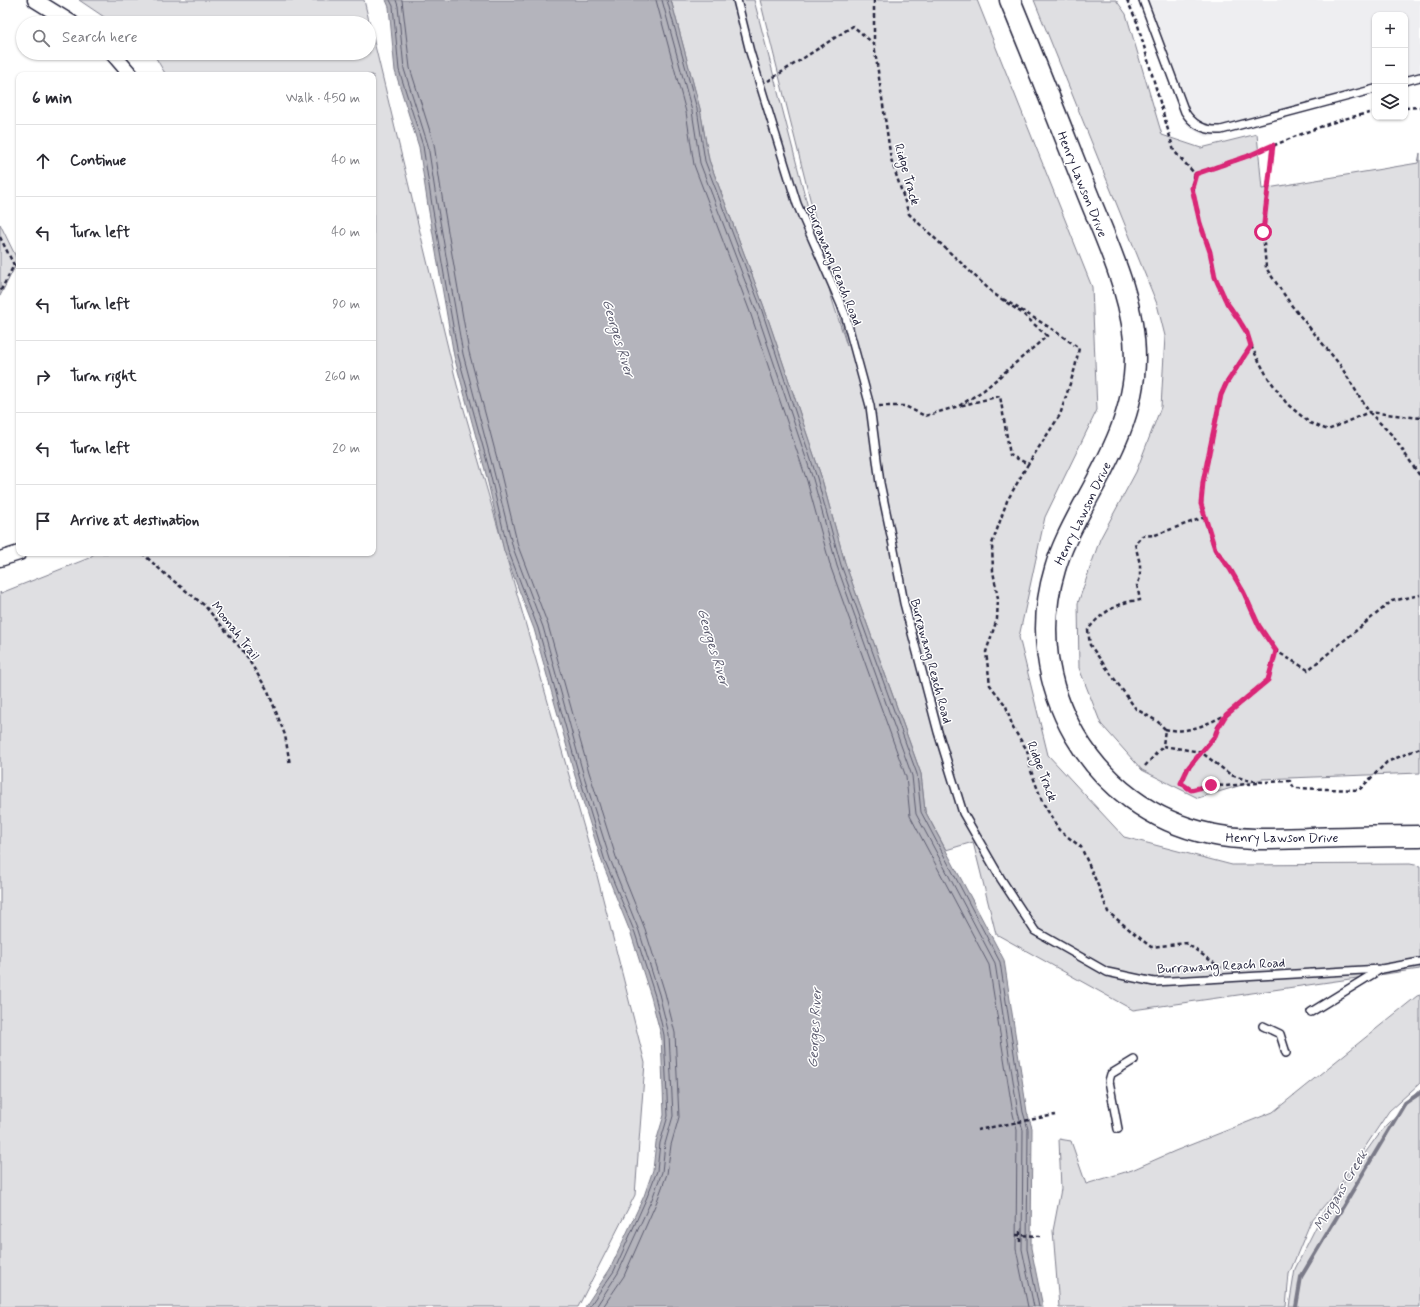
<!DOCTYPE html>
<html lang="en">
<head>
<meta charset="utf-8">
<style>
  :root { --surface:#fff; --page:#f2f2f3; --text:#2b2b33; --muted:#7c7c81; --line:#e1e1e2 }
  body { margin:0; font-family:Mynerve,sans-serif; background:var(--page); color:var(--text) }
  .controls { position:absolute; right:12px; top:12px; display:grid; overflow:hidden; border-radius:8px; box-shadow:0 1px 3px #0004 }
  .controls button { width:36px; height:36px; display:grid; place-items:center; padding:0; border:0; border-bottom:1px solid var(--line); background:var(--surface); color:var(--text); font:20px sans-serif }
  .stop { position:absolute; width:12px; height:12px; margin:-9px; border:3px solid #db2777; border-radius:50%; background:#fff }
  .stop.end { background:#db2777; border-color:#fff; box-shadow:0 1px 4px #0008 }
  .list { margin:0; padding:0; list-style:none }
  h2 { display:flex; justify-content:space-between; align-items:center; height:52px; margin:0; padding:0 16px; font-size:17px }
  h2 small { font-size:13px; font-weight:400; color:var(--muted) }
  .list li { display:grid; grid-template-columns:26px 1fr auto; gap:12px; align-items:center; box-sizing:border-box; height:72px; padding:0 16px; border-top:1px solid var(--line) }
  .list b { display:block; font-size:15px; white-space:nowrap }
  .list em { font-size:13px; font-style:normal; color:var(--muted) }
  .icon { flex:none; width:22px; height:22px; fill:none; stroke:currentColor; stroke-width:2; stroke-linecap:round; stroke-linejoin:round }
  .map { position:relative; flex:none; width:1420px; height:1307px; overflow:hidden }
  .search { position:absolute; background:var(--surface); box-shadow:0 1px 3px #0004; left:16px; top:16px; width:360px; height:44px; display:flex; align-items:center; gap:10px; box-sizing:border-box; padding:0 14px; border-radius:22px; color:var(--muted); font-size:15px }
  .panel { position:absolute; background:var(--surface); box-shadow:0 1px 3px #0004; left:16px; top:72px; width:360px; height:484px; border-radius:8px }
  .map>svg:first-child { display:block }
</style>
</head>
<body>
<div class="map">
<svg width="1420" height="1307" viewBox="0 0 1420 1307">
  <rect width="100%" height="100%" fill="#fff"/>
  <filter id="ink" filterUnits="userSpaceOnUse"><feTurbulence type="fractalNoise" baseFrequency=".025" numOctaves="2"/><feDisplacementMap in="SourceGraphic" scale="8" xChannelSelector="R" yChannelSelector="G"/><feConvolveMatrix kernelMatrix="1 2 1 2 8 2 1 2 1" color-interpolation-filters="sRGB"/></filter>
  <g filter="url(#ink)">
    <path fill="#eeeef1" d="M1140 0H1420V81L1405 85V15H1375V93L1216 136 1210 137 1204 136 1190 128 1186 124 1181 114Z"/>
    <path fill="#dfdfe2" stroke="#80808e" d="M79 0H364L457 385 591 852 645 1063 635 1195 578 1307H0V592L1 593 89 558 95 553H373V75H166L153 53H369V23H113Z
      M671 0H754L831 296 847 346 760 0H977L1092 287 1097 410 1045 517 1019 637 1048 755 1124 837 1232 865 1410 864 1420 866V969L1133 1010 996 934 973 842 946 850 925 811 921 774 845 563 821 476 764 307 709 160 700 109Z
      M1034 0H1116L1126 14 1162 135 1201 148 1257 134 1262 189 1418 163 1420 153V773L1262 779 1198 798 1142 770 1101 724 1079 668 1078 603 1100 539 1136 472 1161 407 1165 336 1157 304Z
      M0 224 18 261 0 296Z
      M1420 995V1083L1389 1111 1334 1194 1311 1221 1289 1274 1286 1307H1059L1053 1231 1061 1189 1059 1139 1071 1141 1086 1184 1132 1170 1175 1151 1273 1112 1417 996Z
      M1420 1089V1307H1289L1295 1269 1325 1209 1378 1135Z"/>
    <path fill="#b4b4bc" stroke="#7a7a88" d="M386 0H671L700 109 709 160 764 307 821 476 845 563 921 774 925 811 1004 960 1027 1112 1032 1128 1031 1248 1043 1307H585L610 1269 644 1196 653 1170 656 1142 664 1115 661 1035 651 997 631 934 602 862 575 776 534 629 504 551 485 470 454 356 428 206 419 147 395 71 389 7Z"/>
    <g fill="none" stroke-linecap="round" stroke-linejoin="round">
      <path stroke="#5c5c6f" stroke-width="1" d="M390 0 393 6 399 70 423 146 432 205 458 355 489 469 508 550 538 628 579 775 605 861 635 933 655 996 664 1035 668 1116 660 1143 657 1171 647 1197 614 1271 589 1307
        M396 0 398 6 404 69 428 145 437 204 463 354 493 468 513 548 543 627 583 773 610 859 639 931 659 994 669 1034 673 1116 665 1144 662 1172 652 1199 618 1273 596 1307
        M402 0 410 68 434 144 443 203 469 352 499 466 518 546 548 625 589 772 616 857 645 929 665 993 675 1033 679 1117 671 1145 667 1174 657 1201 624 1276 603 1307
        M656 0 686 112 694 165 750 312 807 481 831 568 906 777 910 816 989 965 1013 1114 1017 1130 1016 1249 1028 1307
        M662 0 692 111 700 163 756 310 813 479 837 566 912 776 916 814 995 963 1018 1113 1023 1130 1022 1249 1034 1307
        M667 0 697 109 705 161 761 308 817 478 841 565 917 774 921 812 1000 962 1023 1112 1028 1129 1027 1249 1039 1307"/>
      <path stroke="#7a7a88" stroke-width="4" d="M1296 1307 1301 1277 1405 1103 1420 1093"/>
      <g stroke="#22223b" stroke-width="10">
        <path id="service" d="M737 0 750 52 797 204 845 314 870 406 880 483 893 545 904 603 938 732 963 813 1001 879 1035 931 1107 972 1154 982 1381 969 1420 962
          M1143 0 1185 112C1193 125 1205 131 1221 130L1375 89
          M1405 81 1420 77
          M1311 1012 1381 969
          M1263 1026 1280 1034 1286 1053
          M1118 1129 1109 1081 1111 1074 1134 1060"/>
      </g>
      <g stroke="#22223b" stroke-width="17">
        <path id="minor" d="M35 0 72 23
          M112 53 131 75
          M0 559 19 553"/>
      </g>
      <g stroke="#22223b" stroke-width="23">
        <path id="secondary" d="M1010 0C1036 63 1061 127 1086 190 1107 243 1135 299 1135 358 1135 414 1107 462 1081 510 1071 529 1061 548 1055 569 1020 684 1091 809 1210 834 1242 841 1276 839 1309 838 1346 837 1383 836 1420 836"/>
      </g>
      <path stroke="#22223b" stroke-width="2.5" stroke-dasharray="4 3" stroke-linecap="butt" d="M874 0V44L891 159 909 214 994 294 1022 313 1047 336 984 390 959 406 1000 396 1010 455 1028 464 1007 501 992 544 993 571 998 599 997 619 986 652 990 685 1006 706 1013 728 1027 750 1031 771 1042 801 1059 830 1081 847 1100 890 1108 912 1151 947 1186 943 1221 968
        M1127 0 1137 22 1174 151 1195 174C1213 168 1231 162 1248 156 1291 139 1328 120 1375 112
        M768 81 853 26 874 44
        M1405 108 1420 107
        M1273 145 1263 232 1266 268 1292 306 1340 365 1369 412 1393 436 1420 476
        M1195 174 1192 188 1200 223 1210 251 1215 277 1227 303 1239 320 1247 333 1251 346 1226 384 1221 395 1203 482 1201 504 1208 529 1215 549 1230 569 1244 593 1259 626 1276 651 1308 670 1392 601 1420 595
        M0 237 14 265 0 292
        M1003 299 1052 329 1079 348 1075 368 1060 415 1028 464
        M1251 346 1267 376 1287 404 1310 423 1328 430 1369 412 1420 418
        M879 406H905L925 416 959 406
        M1205 517 1155 535 1142 536 1135 544 1140 564V578L1137 585 1140 600C1135 601 1129 601 1124 603 1110 608 1096 618 1088 630L1090 645 1136 709 1157 721 1165 729 1163 746 1201 752 1231 775 1247 780 1263 782 1290 781 1294 788 1359 790 1387 762 1420 748
        M142 553 166 575 204 605 243 651 268 691 285 735 290 765
        M1165 729C1189 734 1204 725 1226 715
        M1145 766 1163 746
        M1258 783 1226 786 1211 785 1191 790 1181 783 1188 768 1215 736 1217 728 1226 715 1268 680 1276 651
        M977 1130 1055 1115
        M1016 1235 1040 1236
        M1020 1242V1229"/>
      <use href="#service" stroke="#fff" stroke-width="7"/>
      <use href="#minor" stroke="#fff" stroke-width="14"/>
      <use href="#secondary" stroke="#fff" stroke-width="20"/>
    </g>
  </g>
  <g fill="none" stroke-linecap="round" stroke-linejoin="round" filter="url(#ink)">
    <path stroke="#db2777" stroke-width="5" d="M1211 785 1191 790 1181 783 1188 768 1215 736 1218 728 1226 715 1268 680 1276 651 1259 626 1244 593 1230 569 1215 549 1201 504 1203 482 1221 395 1226 384 1251 346 1247 333 1239 320 1227 303 1215 277 1210 252 1200 223 1192 188 1196 174 1248 156 1273 145 1263 232"/>
  </g>
  <g text-anchor="middle" stroke-width="3" stroke-linejoin="round" paint-order="stroke">
    <g font-size="13" fill="#22223b" stroke="#fff">
      <text transform="translate(908 174) rotate(74)" y="5">Ridge Track</text>
      <text transform="translate(1083 184) rotate(68)" y="5">Henry Lawson Drive</text>
      <text transform="translate(835 265) rotate(68)" y="5">Burrawang Reach Road</text>
      <text transform="translate(1082 513) rotate(-64)" y="5">Henry Lawson Drive</text>
      <text transform="translate(236 630) rotate(52)" y="5">Moonah Trail</text>
      <text transform="translate(932 661) rotate(75)" y="5">Burrawang Reach Road</text>
      <text transform="translate(1043 771) rotate(69)" y="5">Ridge Track</text>
      <text x="1282" y="842">Henry Lawson Drive</text>
      <text transform="translate(1221 965) rotate(-3)" y="5">Burrawang Reach Road</text>
    </g>
    <g font-size="14" font-style="italic" fill="#5c5c6f" stroke="#fff">
      <text transform="translate(619 338) rotate(73)" y="5">Georges River</text>
      <text transform="translate(714 647) rotate(73)" y="5">Georges River</text>
      <text transform="translate(814 1028) rotate(-87)" y="5">Georges River</text>
      <text transform="translate(1340 1190) rotate(-59)" y="5">Morgans Creek</text>
    </g>
  </g>
</svg>
<div class="controls">
<button>+</button>
<button>−</button>
<button><svg class="icon" aria-label="layers" viewBox="0 0 24 24"><path d="M12 4l9 5-9 5-9-5zM3 14l9 5 9-5"/></svg></button>
</div>
<div class="stop" style="left:1263px;top:232px"></div>
<div class="stop end" style="left:1211px;top:785px"></div>
<div class="search"><svg class="icon" aria-label="search" viewBox="0 0 24 24"><circle cx="10" cy="10" r="6"/><path d="M15 15l6 6"/></svg>Search here</div>
<section class="panel">
<h2>6 min<small>Walk · 450 m</small></h2>
<ul class="list">
<li><svg class="icon" aria-label="ahead" viewBox="0 0 24 24"><path d="M12 20V5M6 11l6-6 6 6"/></svg><div><b>Continue</b></div><em>40 m</em></li>
<li><svg class="icon" aria-label="left" viewBox="0 0 24 24"><path d="M17 20v-9H6M10 6l-5 5 5 5"/></svg><div><b>Turn left</b></div><em>40 m</em></li>
<li><svg class="icon" aria-label="left" viewBox="0 0 24 24"><path d="M17 20v-9H6M10 6l-5 5 5 5"/></svg><div><b>Turn left</b></div><em>90 m</em></li>
<li><svg class="icon" aria-label="right" viewBox="0 0 24 24"><path d="M7 20v-9h11M14 6l5 5-5 5"/></svg><div><b>Turn right</b></div><em>260 m</em></li>
<li><svg class="icon" aria-label="left" viewBox="0 0 24 24"><path d="M17 20v-9H6M10 6l-5 5 5 5"/></svg><div><b>Turn left</b></div><em>20 m</em></li>
<li><svg class="icon" aria-label="arrive" viewBox="0 0 24 24"><path d="M6 21V4h12l-3 4 3 4H6"/></svg><div><b>Arrive at destination</b></div></li>
</ul>
</section>
</div>
</body>
</html>
